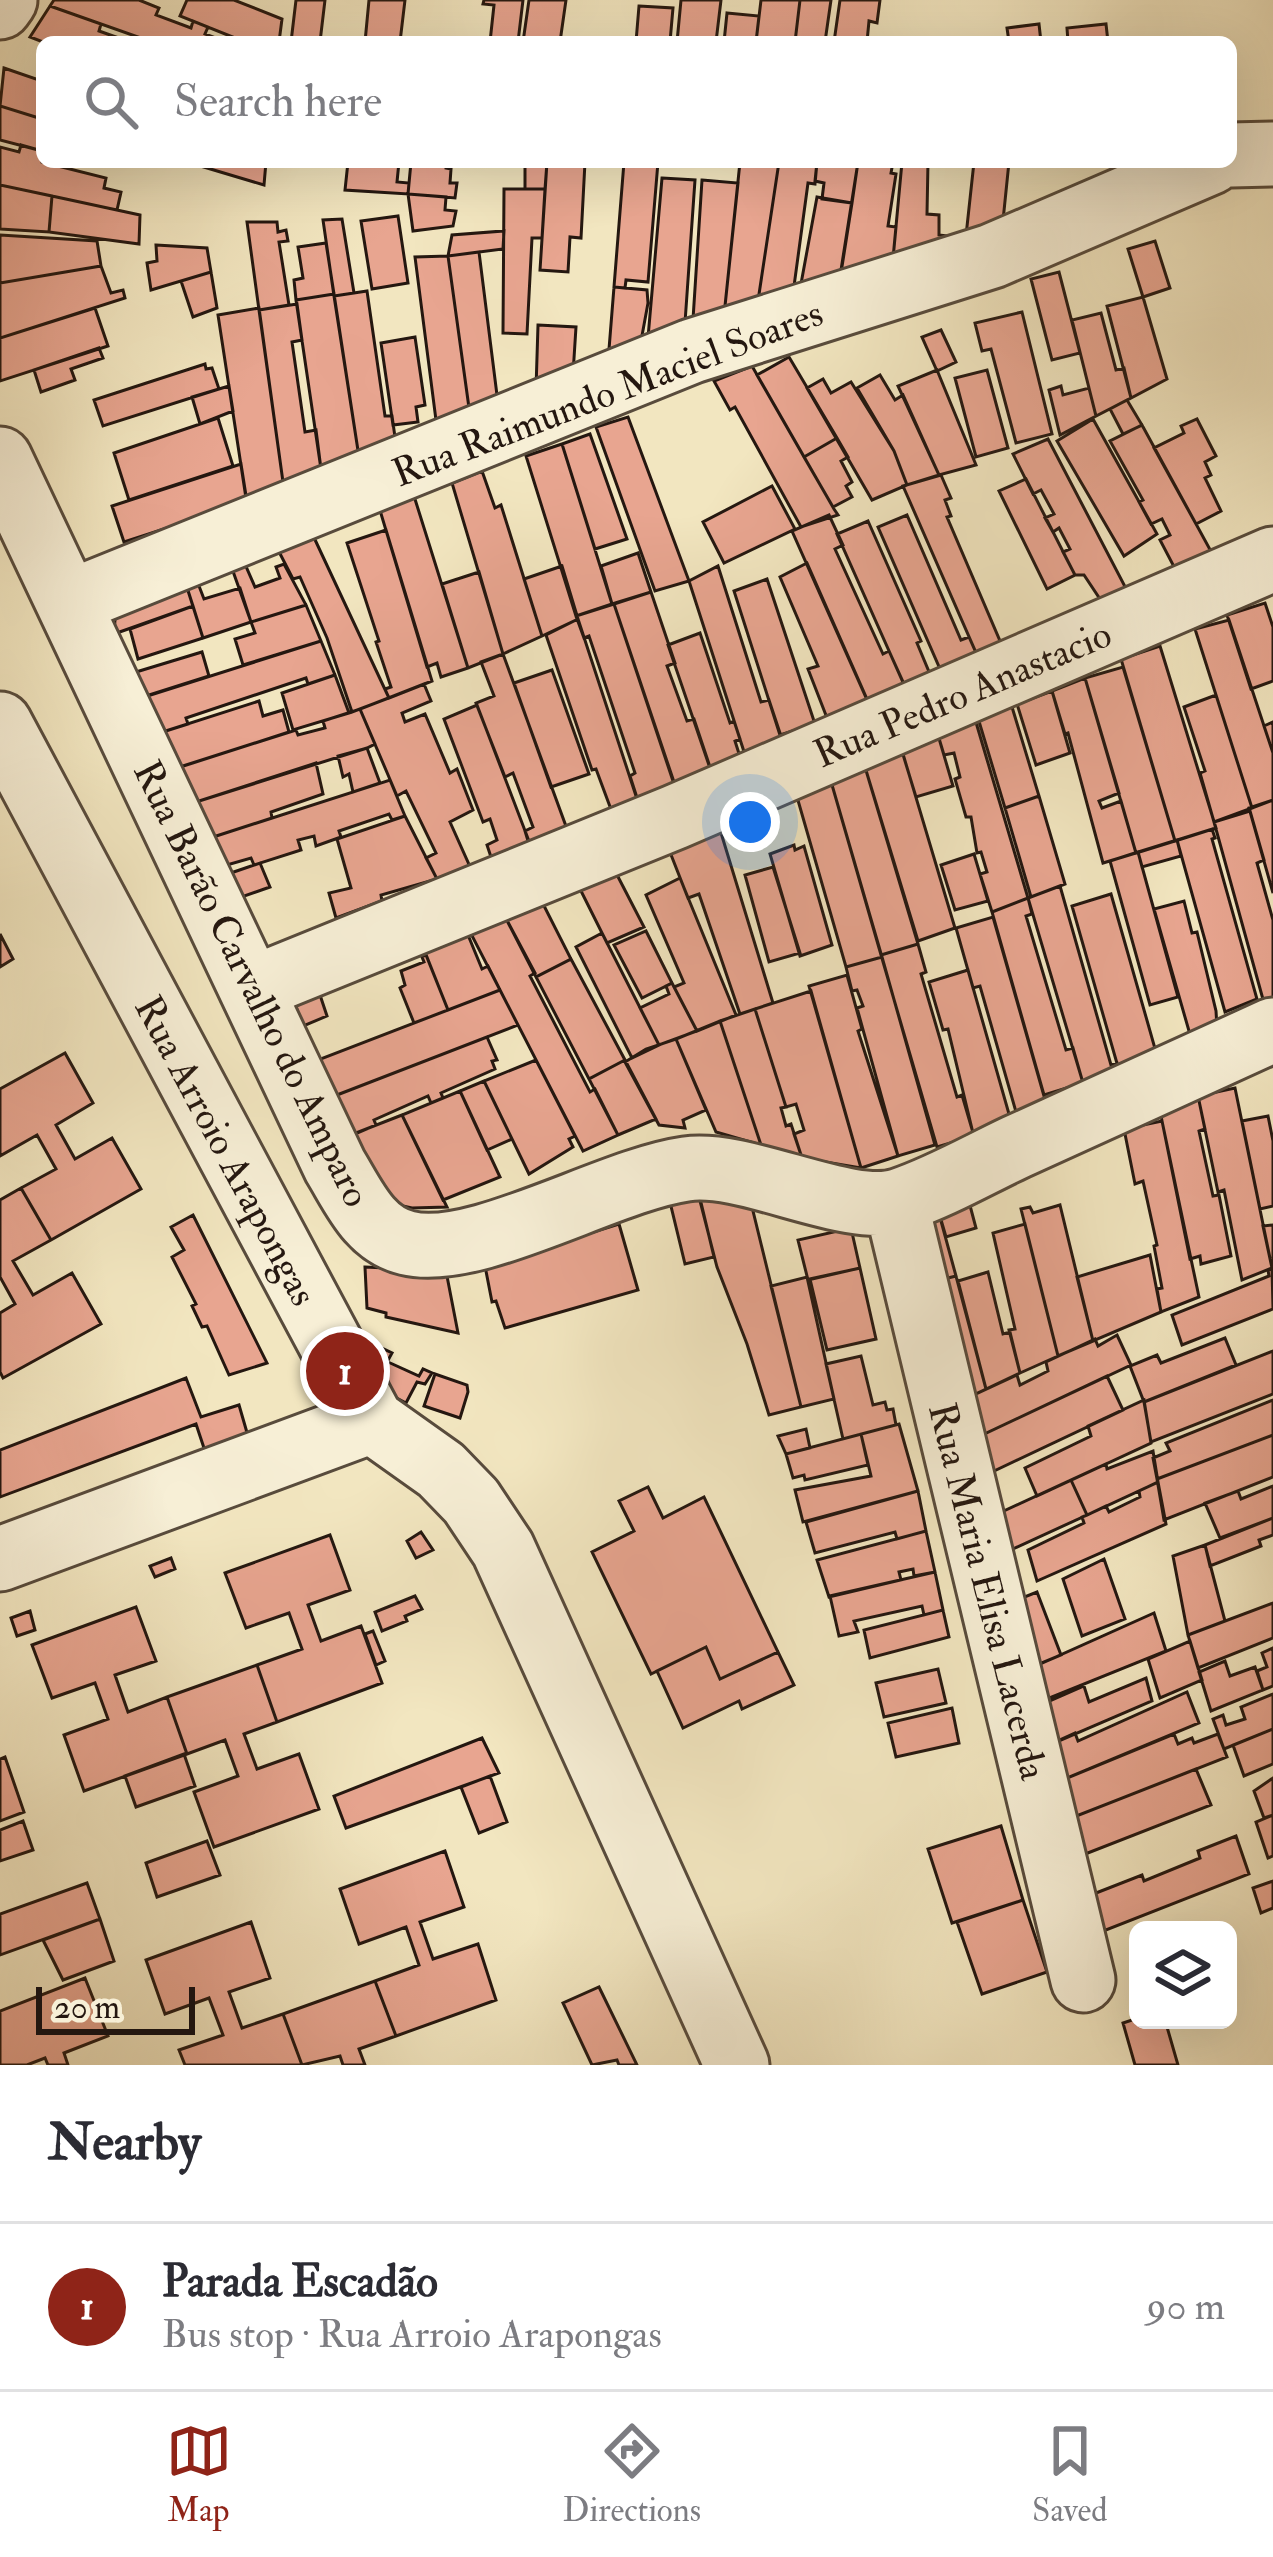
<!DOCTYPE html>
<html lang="en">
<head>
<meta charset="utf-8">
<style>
  :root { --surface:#fff; --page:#f2f2f3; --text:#2b2b33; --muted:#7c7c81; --line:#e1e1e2; --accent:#8f2418 }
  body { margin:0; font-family:"IM FELL Double Pica",serif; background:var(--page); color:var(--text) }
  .controls { position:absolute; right:36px; bottom:36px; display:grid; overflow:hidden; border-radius:18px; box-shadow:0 12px 48px #0002 }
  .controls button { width:108px; height:108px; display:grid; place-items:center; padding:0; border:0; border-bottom:3px solid var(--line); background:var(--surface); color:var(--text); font:60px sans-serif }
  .scale { position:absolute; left:36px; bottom:30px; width:159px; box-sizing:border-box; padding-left:12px; border:6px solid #241710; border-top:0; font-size:33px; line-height:42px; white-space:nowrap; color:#241710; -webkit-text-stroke:9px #f7efd6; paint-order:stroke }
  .you { position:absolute; left:750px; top:822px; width:42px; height:42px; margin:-30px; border:9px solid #fff; border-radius:50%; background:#1a73e8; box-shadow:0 0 0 18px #1a73e833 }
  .badge { display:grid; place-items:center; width:78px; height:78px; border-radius:50%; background:var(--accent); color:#fff; font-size:39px; font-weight:700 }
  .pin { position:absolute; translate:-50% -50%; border:6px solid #fff; box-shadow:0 3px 12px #0006 }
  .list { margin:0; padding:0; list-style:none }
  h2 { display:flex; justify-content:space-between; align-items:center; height:156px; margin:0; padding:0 48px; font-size:51px }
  h2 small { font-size:39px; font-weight:400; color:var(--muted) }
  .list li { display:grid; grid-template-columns:78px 1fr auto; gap:36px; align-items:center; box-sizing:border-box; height:168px; padding:0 48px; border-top:3px solid var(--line) }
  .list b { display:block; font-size:45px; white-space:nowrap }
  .list p { margin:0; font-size:39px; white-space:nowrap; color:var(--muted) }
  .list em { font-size:39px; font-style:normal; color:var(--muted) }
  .icon { flex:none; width:66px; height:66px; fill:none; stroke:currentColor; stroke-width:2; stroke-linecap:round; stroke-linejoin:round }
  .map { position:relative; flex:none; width:1273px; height:2065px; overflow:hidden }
  .search { position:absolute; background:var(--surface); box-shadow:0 12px 48px #0002; left:36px; right:36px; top:36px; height:132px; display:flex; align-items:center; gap:30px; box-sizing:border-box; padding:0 42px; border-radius:18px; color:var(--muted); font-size:45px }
  .sheet { height:324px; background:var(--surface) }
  nav { display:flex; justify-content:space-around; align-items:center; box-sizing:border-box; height:168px; border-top:3px solid var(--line); background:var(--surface); font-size:33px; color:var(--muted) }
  nav a { display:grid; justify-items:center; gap:6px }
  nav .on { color:var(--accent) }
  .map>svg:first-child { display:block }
</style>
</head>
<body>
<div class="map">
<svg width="1273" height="2065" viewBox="0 0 1273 2065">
  <rect width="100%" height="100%" fill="#f2e6c0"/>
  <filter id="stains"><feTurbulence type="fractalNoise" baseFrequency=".00167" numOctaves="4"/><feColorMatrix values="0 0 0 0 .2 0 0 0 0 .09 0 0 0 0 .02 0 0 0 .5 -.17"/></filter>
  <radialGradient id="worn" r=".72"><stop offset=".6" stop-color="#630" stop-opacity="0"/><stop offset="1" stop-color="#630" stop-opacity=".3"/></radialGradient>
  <path fill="#e8a590" stroke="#241710" stroke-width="3" d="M54 0H139L159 8 156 15 191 28 193 21 208 27 205 34 226 42H152L50 6Z
    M187 0H234L282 19 279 42H245L180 16Z
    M296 0H325L320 42H291Z
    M369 0H405L400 42H365Z
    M484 0H523L518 42H490L494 5 483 4Z
    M529 0H566L560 42H523Z
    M681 0H721L716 42H677Z
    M761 0H800L795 42H756Z
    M800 0H831L825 42H795Z
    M840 0H880L877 23 869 21 867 42H834Z
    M50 6 101 24 99 31 130 42H43L30 37Z
    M639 6 673 8 670 42H636Z
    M727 13 759 16 756 42H724Z
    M1039 24 1041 42H1009L1007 28Z
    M1106 24 1108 42H1068L1067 28Z
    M4 68 42 81V119L0 106Z
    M0 106 42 119V151L0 140Z
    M21 145 42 151V162L106 178 104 188 121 192 117 210 0 185V147L19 152Z
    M187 162H266L264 185Z
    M348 162H399L397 182 409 183 408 194 345 190Z
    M411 162H446V168L451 169 450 183H457L455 198 408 194Z
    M525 162H547L545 189H525Z
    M547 162H585L581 238 570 237 568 272 540 270Z
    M624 162H658L648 282 626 280 625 288 614 287Z
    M740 162H779L756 314 723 325Z
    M779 162H817L815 184 808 183 792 301 756 314Z
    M817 162H858L852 203 822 199 824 183 815 181Z
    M858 162H893L891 173 896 174 888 226 896 227 891 280 841 270Z
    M902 162H928L927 214 939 215V235L948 236 945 263 891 280Z
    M974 162H1009L1000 250 965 245Z
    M662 178 695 180 684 337 647 349Z
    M702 180 738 183 723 325 692 335Z
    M0 185 52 196 49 232 0 229Z
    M504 189H545L542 238H532L527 334 503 333Z
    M408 194 446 197 445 210 456 211 453 226 413 231Z
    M52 196 140 215 139 244 49 232Z
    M817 197 852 203 838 292 798 300Z
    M398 216 408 283 372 289 361 221Z
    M342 219 354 293 334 296 323 220Z
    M247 222H277L278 232 286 230 288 241 279 242 289 305 259 310Z
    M504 231 503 249 448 256 452 235Z
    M0 235 97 241 101 266 0 283Z
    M1155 241 1170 288 1143 297 1128 249Z
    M326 243 334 294 296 300 294 280 303 278 298 247Z
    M156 245 207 248 211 272 151 290 147 263 157 261Z
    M479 252 498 403 470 415 448 256Z
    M448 256 470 415 437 428 415 257Z
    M101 266 111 293 123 290 125 298 0 338V283Z
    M211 272 217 308 193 317 181 281Z
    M1059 272 1080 353 1052 360 1031 279Z
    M614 287 647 290 648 303 639 352 608 362Z
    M367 291 385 416H392L396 444 359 457 334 296Z
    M334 294 359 457 321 469 296 300Z
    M1143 297 1167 379 1131 398 1107 306Z
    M297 304 302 340 292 342 305 432 316 430 321 469 283 482 259 310Z
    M95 308 108 346 0 381V338Z
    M259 308 283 482 246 498 218 315Z
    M1022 312 1052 434 1016 443 991 349 982 351 975 323Z
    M1101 313 1116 370 1124 368 1131 398 1096 416 1072 320Z
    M538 325 576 327 573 374 536 389Z
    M941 330 956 362 937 371 922 337Z
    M415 337 425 405 416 407 418 422 393 425 381 343Z
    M99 348 103 358 71 369 75 380 41 392 34 370Z
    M789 357 837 438 804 457 757 375Z
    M205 364 206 369 212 368 219 389 103 426 94 400Z
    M752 366 834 509 838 515 801 527 735 407 730 410 714 381Z
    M937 370 976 465 939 475 898 386Z
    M987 370 1008 448 976 457 955 378Z
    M880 375 895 400 903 395 939 475 907 485 894 451 857 388Z
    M823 379 831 393 851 382 894 451 907 485 872 500 807 388Z
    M229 386 233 411 200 424 192 397Z
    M1061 386 1063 395 1089 388 1096 416 1060 435 1049 390Z
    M1127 400 1142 425 1123 434 1110 409Z
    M628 417 689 581 655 591 596 427Z
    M218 418 233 466 129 500 114 453Z
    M1093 419 1157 534 1124 556 1057 441Z
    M1197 419 1216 456 1205 462 1211 475 1205 478 1221 511 1196 524 1154 448 1184 433 1181 426Z
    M1142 425 1219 566 1183 584 1160 540 1170 535 1162 519 1151 524 1139 502 1143 500 1110 441Z
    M590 434 627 539 595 549 562 444Z
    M837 438 848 457 841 461 852 482 846 486 852 497 833 507 804 457Z
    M1048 439 1132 600 1108 611 1084 575H1075L1063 552 1070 549 1059 528 1053 532 1045 518 1054 514 1041 490 1033 494 1013 454Z
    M562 444 612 604 576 616 526 456Z
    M241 464 247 502 124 542 112 506Z
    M482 471 495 508 501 505 542 636 503 654 452 483Z
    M941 475 951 498 945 500 951 516 947 517 1006 655 981 664 903 486Z
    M1026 479 1075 575 1047 589 999 491Z
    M772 486 795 529 724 563 703 522Z
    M414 496 468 668 441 677 437 663 427 667 379 507Z
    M829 515 843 545 835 549 883 654 889 651 909 695 872 711 792 531Z
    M907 515 961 640 969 637 981 664 944 678 878 527Z
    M868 521 921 641 917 643 932 679 906 689 837 534Z
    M310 529 389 698 352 712 327 638 300 577 293 579 274 542Z
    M386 530 432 681 389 698 385 689 391 687 376 642 379 641 347 543Z
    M638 553 651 592 612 604 601 566Z
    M241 555 255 587 280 578 276 567 284 564 306 605 251 622 229 560Z
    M807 563 870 706 829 723 808 669 818 666 780 577Z
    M562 566 578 619 542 636 524 579Z
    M718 566 761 702 769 700 785 748 747 761 689 581Z
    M479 572 503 654 468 668 442 584Z
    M194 573 204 599 240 588 251 622 203 638 184 578Z
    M184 578 193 606 114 634 116 605Z
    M767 579 815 724 780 735 734 591Z
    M651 592 675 663 667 666 687 721 694 719 713 776 676 788 614 604Z
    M1265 603 1273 627V681L1251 689 1227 615Z
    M614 604 676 790 639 804 630 776 635 773 589 636 584 638 576 616Z
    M306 605 321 641 243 665 235 639 255 633 251 622Z
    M193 606 203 638 138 659 130 629Z
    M578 619 638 802 612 812 596 769 592 770 546 635Z
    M1229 620 1273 753V800L1252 808 1195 629Z
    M700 633 730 723 734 721 740 739 735 741 742 763 712 774 668 645Z
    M321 641 335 675 308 684 306 678 186 718 188 724 153 735 141 698Z
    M1160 646 1216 828 1175 841 1121 659Z
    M202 652 209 676 146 696 136 672Z
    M503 654 567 829 529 844 525 831 533 827 513 773 505 777 476 703 494 696 481 662Z
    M1123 667 1175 841 1136 853 1085 678Z
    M552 670 589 774 551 787 514 683Z
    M335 675 349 713 293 730 282 693Z
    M1085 678 1119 793 1099 801 1102 808 1121 801 1136 853 1103 863 1068 733 1065 734 1052 691Z
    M424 684 431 701 402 713 405 722 425 714 450 773 457 769 473 810 450 822 471 869 438 881 426 858 436 853 406 791 397 796 360 709Z
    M1052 691 1070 753 1036 765 1017 704Z
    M1216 695 1252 808 1214 822 1200 773 1205 771 1184 707Z
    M259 701 263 716 283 710 289 732 164 772 153 735Z
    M477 705 532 849 493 863 487 845 497 840 490 819 483 822 444 719Z
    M1012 707 1039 796 1005 808 978 718Z
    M360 709 375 744 367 748 190 804 174 769 296 730 298 735 325 728 323 721Z
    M975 719 1028 898 992 912 980 874 987 872 981 852 977 853 971 817H966L955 779 960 777 954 753 944 755 938 735Z
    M1273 722V753L1264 726Z
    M938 735 953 786 916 797 901 748Z
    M367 748 380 783 353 792 349 774 343 777 338 756Z
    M903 754 955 928 918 941 865 767Z
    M316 763 323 794 271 812 272 818 207 839 190 804Z
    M865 767 918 944 881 955 830 778Z
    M830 778 882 957 846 967 795 790Z
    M390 780 405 816 392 820 389 814 339 831 341 837 316 846 314 836 298 840 301 850 254 865 251 858 220 867 207 839Z
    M1039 796 1065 884 1031 897 1005 808Z
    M1273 800V893L1249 808Z
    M1250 811 1264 860 1257 863 1273 920V1000L1264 1003 1214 822Z
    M405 816 437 879 381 895 382 901 336 918 329 893 351 888 337 839Z
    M718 823 773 1003 740 1014 699 894 688 898 666 842Z
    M1212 829 1215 838 1212 839 1257 999 1225 1012 1177 840Z
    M1177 840 1181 856 1142 867 1138 852Z
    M794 845 795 850 804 846 832 945 800 956 770 854Z
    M1138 852 1178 997 1150 1005 1110 861Z
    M974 854 988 901 955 910 941 865Z
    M260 863 270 887 236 899 225 875Z
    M773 867 800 953 769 962 745 875Z
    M614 869 644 927 607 943 575 879Z
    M680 878 736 1015 697 1031 674 987 684 983 646 895Z
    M1060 886 1111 1065 1117 1063 1118 1067 1083 1083 1028 898Z
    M536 890 571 959 536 977 499 905Z
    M1111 894 1156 1052 1118 1067 1072 906Z
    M1028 898 1032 914 1026 916 1066 1050 1073 1048 1083 1083 1044 1095 992 912Z
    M1184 901 1192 933 1197 932 1216 1011 1217 1027 1191 1038 1154 909Z
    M502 911 535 973 530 976 590 1092 595 1089 618 1135 583 1151 468 928Z
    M993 917 1046 1103 1016 1112 980 986 973 988 956 928Z
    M461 918 482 969 488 966 500 990 448 1010 425 952Z
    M646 931 672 983 642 998 614 945Z
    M602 933 659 1045 632 1058 576 947Z
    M0 934 13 959 0 967Z
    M918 944 926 972 921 974 957 1097 962 1095 974 1136 937 1147 881 955Z
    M426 955 448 1010 414 1023 400 988 405 985 401 971 424 962 422 957Z
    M882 957 935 1145 898 1156 857 1008 863 1006 857 990 852 991 846 967Z
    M571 959 625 1060 589 1079 536 977Z
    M968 970 1011 1121 973 1133 948 1029 943 1030 929 982Z
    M847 975 862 1029 858 1031 898 1156 861 1168 809 986Z
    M314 977 327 1016 301 1027 294 997Z
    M672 983 697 1031 659 1045 640 1008 669 994 666 986Z
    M500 990 518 1025 324 1100 310 1063Z
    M811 991 861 1168 802 1158 794 1134 804 1130 796 1104 786 1107 755 1009Z
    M755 1009 786 1107 781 1108 786 1126 791 1124 802 1158 761 1145 720 1021Z
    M720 1021 761 1145 716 1132 676 1039Z
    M487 1037 497 1060 492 1061 495 1069 441 1093 443 1098 431 1103 428 1096 374 1120 376 1125 341 1140 324 1100Z
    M676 1039 706 1110 683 1120 685 1128 659 1125 625 1062 646 1049Z
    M65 1053 93 1103 56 1125 75 1159 112 1138 141 1189 51 1240 21 1188 56 1169 37 1135 0 1156V1089Z
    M536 1060 575 1136 569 1139 573 1147 529 1174 484 1081Z
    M625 1060 656 1119 618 1135 589 1079Z
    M484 1081 512 1139 487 1150 460 1091Z
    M1235 1088 1272 1268 1242 1280 1224 1190 1218 1192 1198 1096Z
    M460 1091 500 1177 443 1200 402 1115Z
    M1198 1096 1205 1129 1199 1131 1213 1196 1219 1195 1231 1256 1201 1264 1200 1256 1190 1259 1160 1111Z
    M402 1115 447 1207 412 1208 380 1201 348 1136Z
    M1268 1116 1273 1141V1206L1260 1209 1242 1121Z
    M1162 1121 1199 1297 1161 1312 1157 1289 1162 1288 1154 1246 1157 1245 1143 1181 1135 1184 1124 1129Z
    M21 1188 51 1240 13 1261 33 1295 72 1273 101 1324 3 1378 0 1372V1313L15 1304 0 1277V1200Z
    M698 1190 714 1257 685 1264 669 1198Z
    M698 1193 752 1207 801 1407 769 1415 747 1344 717 1267Z
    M968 1198 976 1228 946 1237 937 1206Z
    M1060 1205 1093 1341 1058 1356 1021 1209 1030 1207 1033 1213Z
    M938 1210 956 1276 920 1285 907 1235Z
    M193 1215 267 1363 229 1375 207 1326 202 1327 192 1306 196 1304 172 1257 184 1250 171 1227Z
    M619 1224 638 1290 505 1328 496 1301 492 1302 485 1266Z
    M1025 1224 1058 1356 1020 1373 1009 1330 1015 1329 993 1233Z
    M1273 1225V1268H1272L1263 1226Z
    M851 1228 860 1268 808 1280 798 1240Z
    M1150 1255 1161 1312 1093 1341 1077 1277Z
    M365 1267 446 1271 458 1333 386 1317V1313L367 1308Z
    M860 1268 876 1339 827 1350 810 1279Z
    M1272 1268 1273 1309 1182 1345 1172 1315 1269 1276 1268 1270Z
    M988 1272 1003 1334 1010 1332 1020 1373 986 1389 958 1281Z
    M956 1276 986 1389 948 1407 920 1285Z
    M807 1277 834 1399 801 1407 771 1286Z
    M1117 1335 1131 1365 959 1446 948 1407 1017 1375 1020 1385 1048 1371 1046 1362 1095 1339 1098 1346Z
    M1225 1338 1236 1365 1144 1402 1130 1366 1157 1355 1161 1363Z
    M363 1339 392 1353 374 1386Z
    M1273 1351V1394L1151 1442 1144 1402Z
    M861 1356 873 1405 885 1402 887 1410 893 1409 896 1425 843 1439 826 1364Z
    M388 1362 419 1376 423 1369 432 1373 425 1384 417 1382 406 1403 374 1386Z
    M435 1374 467 1385 468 1392 460 1418 424 1406Z
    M1107 1376 1123 1410 973 1481 959 1446Z
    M186 1378 201 1417 239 1405 248 1436 207 1457 196 1424 0 1497V1450Z
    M1144 1400 1151 1443 1037 1496 1025 1468 1091 1436 1088 1426Z
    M1273 1400V1435L1157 1479 1153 1458 1170 1451 1166 1443Z
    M899 1424 918 1491 803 1522 795 1490 871 1476 861 1434Z
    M806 1429 810 1448 786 1454 778 1436Z
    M861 1434 868 1465 805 1480 804 1475 793 1478 786 1454Z
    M1273 1435V1477L1164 1520 1157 1479Z
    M1153 1451 1158 1482 1087 1515 1071 1480 1106 1464 1107 1469Z
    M1071 1480 1087 1515 989 1560 980 1522Z
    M1158 1482 1166 1524 1037 1581 1028 1550 1084 1523 1082 1517 1087 1515 1106 1506 1109 1512 1140 1497 1139 1491Z
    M1273 1486V1518L1220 1538 1205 1503 1238 1491 1241 1499Z
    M648 1487 663 1518 704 1497 778 1652 720 1679 706 1647 651 1674 592 1552 634 1531 619 1501Z
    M918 1491 926 1531 897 1539 895 1532 815 1553 806 1522Z
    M1273 1518V1535L1259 1540 1261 1546 1210 1566 1205 1545Z
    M926 1531 935 1572 914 1576 913 1569 899 1572 901 1580 829 1597 817 1560Z
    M421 1532 433 1550 416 1558 407 1541Z
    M330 1535 350 1590 308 1605 321 1641 361 1626 382 1683 277 1722 257 1665 302 1649 289 1613 246 1628 225 1573Z
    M1205 1545 1225 1621 1188 1635 1173 1556Z
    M171 1558 175 1569 155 1577 150 1566Z
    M1104 1559 1125 1619 1082 1636 1063 1579Z
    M935 1572 943 1610 924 1615 922 1606 854 1621 858 1632 839 1636 830 1596Z
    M1037 1592 1061 1655 1037 1665 1002 1606Z
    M415 1596 422 1609 405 1616 407 1621 382 1631 375 1612Z
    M1273 1603V1638L1198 1668 1188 1635Z
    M136 1607 156 1661 115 1675 128 1712 167 1697 187 1754 84 1791 64 1735 108 1719 95 1683 52 1698 32 1645Z
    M943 1610 949 1637 870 1658 864 1630Z
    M30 1611 35 1630 17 1636 11 1618Z
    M1154 1613 1166 1651 1047 1699 1018 1674Z
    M373 1631 385 1661 376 1665 365 1634Z
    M1190 1641 1202 1680 1160 1698 1148 1659Z
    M706 1647 720 1679 778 1652 794 1685 742 1709 739 1701 683 1728 657 1671Z
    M1273 1648V1686L1263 1690 1257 1671 1267 1667 1262 1653Z
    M1225 1661 1230 1676 1255 1667 1263 1690 1211 1711 1199 1672Z
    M257 1665 277 1722 244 1734 257 1769 299 1754 319 1809 214 1847 194 1792 238 1776 225 1740 187 1754 167 1697Z
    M938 1669 946 1703 884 1717 876 1683Z
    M1146 1678 1152 1701 1038 1750 1027 1711 1084 1686 1089 1702Z
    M1187 1692 1199 1723 1043 1788 1038 1750 1075 1733 1078 1741Z
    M1273 1694V1729L1224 1749 1213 1719 1223 1715 1226 1725 1245 1719 1241 1707Z
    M952 1708 959 1743 896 1757 888 1723Z
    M1273 1729V1764L1244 1776 1233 1745Z
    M1174 1734 1178 1744 1192 1738 1194 1743 1218 1734 1227 1757 1056 1824 1043 1788Z
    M482 1738 499 1773 346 1828 334 1796Z
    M184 1754 195 1786 136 1807 125 1776Z
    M5 1757 24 1812 0 1821V1759Z
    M1196 1769 1211 1805 1075 1858 1061 1822Z
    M490 1776 507 1822 479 1833 461 1787Z
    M1273 1778V1815L1264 1818 1254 1791Z
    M1273 1815V1856L1268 1858 1256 1822Z
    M23 1821 33 1850 0 1861V1830Z
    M1001 1826 1023 1900 952 1923 928 1849Z
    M1236 1836 1249 1874 1083 1939 1073 1902 1142 1875 1144 1881 1200 1858 1198 1851Z
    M207 1841 220 1875 157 1897 146 1863Z
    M445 1851 464 1907 420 1922 433 1959 478 1944 496 2000 396 2036 375 1981 419 1965 406 1927 359 1944 340 1889Z
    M1273 1881V1908L1261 1913 1253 1888Z
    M87 1883 100 1919 0 1955V1914Z
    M1023 1900 1047 1972 982 1994 957 1922Z
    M100 1919 114 1961 63 1980 43 1940Z
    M251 1922 270 1978 229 1992 242 2028 283 2014 302 2065H185L179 2050 223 2035 209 1998 165 2014 146 1960Z
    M85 1978 108 2036 64 2053 68 2065H48L45 2058 27 2065H0V2011Z
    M375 1981 396 2036 359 2049 365 2065H343L340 2056 302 2065 283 2014Z
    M599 1987 637 2065H619L617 2060 592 2065 563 2003Z
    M1138 2018 1165 2020 1178 2065H1135L1123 2023Z"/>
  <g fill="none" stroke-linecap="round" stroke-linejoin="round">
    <g stroke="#584b3c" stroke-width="69">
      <path id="minor" d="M0 7 5 0
        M1231 155 1273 154
        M0 459 335 1166C354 1197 369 1234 407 1243 476 1260 608 1180 686 1169 746 1160 849 1218 901 1200 940 1187 978 1165 1016 1147 1102 1108 1187 1069 1273 1030
        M70 602 692 351 992 256 1211 162
        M0 724 372 1421 441 1470 471 1501 503 1549 737 2065
        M251 989 675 817 1273 559
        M896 1203 1083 1980
        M0 1559 372 1421"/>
    </g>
    <use href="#minor" stroke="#f7efd6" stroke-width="63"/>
  </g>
  <g text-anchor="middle" stroke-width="9" stroke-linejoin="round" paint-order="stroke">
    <g font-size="39" fill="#241710" stroke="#f7efd6">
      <text transform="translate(607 392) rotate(-21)" y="14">Rua Raimundo Maciel Soares</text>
      <text transform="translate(962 693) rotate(-23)" y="14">Rua Pedro Anastacio</text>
      <text transform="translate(253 983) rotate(64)" y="14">Rua Barão Carvalho do Amparo</text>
      <text transform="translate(227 1150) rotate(62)" y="14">Rua Arroio Arapongas</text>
      <text transform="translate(989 1591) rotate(76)" y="14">Rua Maria Elisa Lacerda</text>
    </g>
  </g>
  <rect width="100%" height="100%" filter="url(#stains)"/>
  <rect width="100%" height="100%" fill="url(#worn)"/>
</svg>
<div class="controls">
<button><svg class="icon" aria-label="layers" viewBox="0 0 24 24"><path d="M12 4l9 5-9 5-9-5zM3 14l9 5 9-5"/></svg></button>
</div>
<div class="scale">20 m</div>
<div class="you"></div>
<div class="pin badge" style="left:345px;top:1371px">1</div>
<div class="search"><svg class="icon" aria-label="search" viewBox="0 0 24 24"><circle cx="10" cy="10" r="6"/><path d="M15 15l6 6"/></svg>Search here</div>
</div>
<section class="sheet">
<h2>Nearby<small></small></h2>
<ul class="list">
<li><span class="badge">1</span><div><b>Parada Escadão</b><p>Bus stop · Rua Arroio Arapongas</p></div><em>90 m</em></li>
</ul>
</section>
<nav>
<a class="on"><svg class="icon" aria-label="map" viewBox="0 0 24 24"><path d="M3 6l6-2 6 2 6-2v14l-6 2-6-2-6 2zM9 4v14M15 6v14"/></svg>Map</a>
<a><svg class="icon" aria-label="directions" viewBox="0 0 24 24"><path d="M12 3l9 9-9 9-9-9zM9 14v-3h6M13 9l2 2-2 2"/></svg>Directions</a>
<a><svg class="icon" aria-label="saved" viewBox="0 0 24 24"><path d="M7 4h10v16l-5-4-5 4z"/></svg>Saved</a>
</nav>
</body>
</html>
